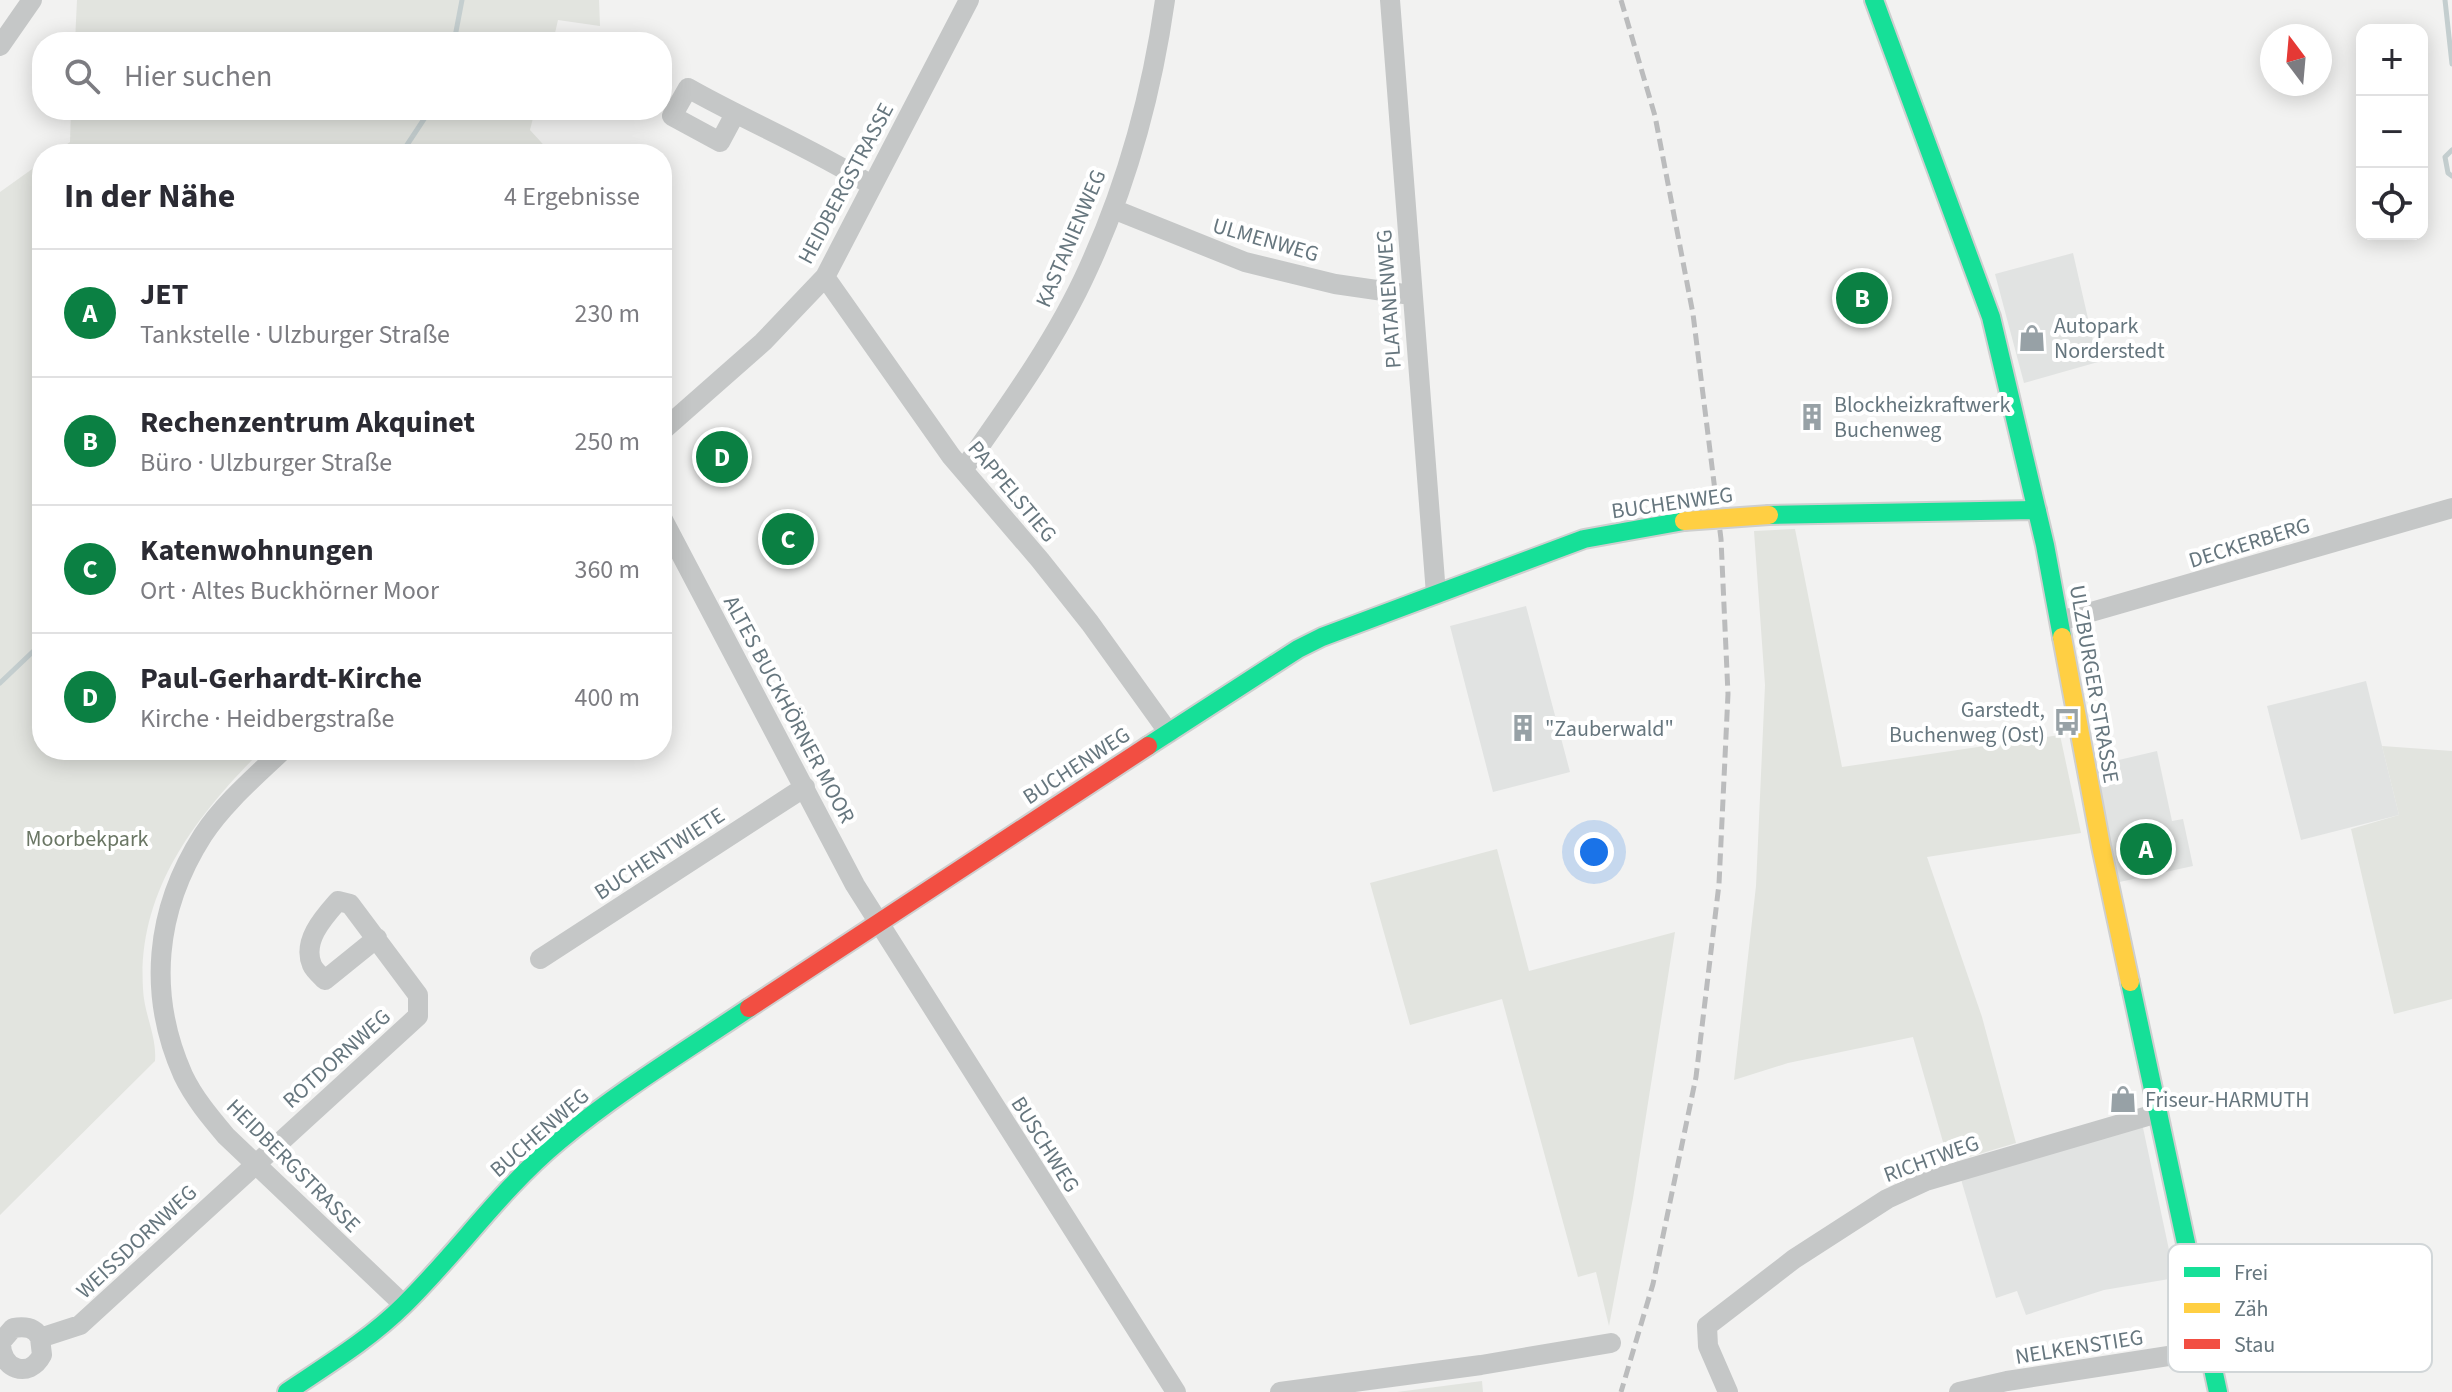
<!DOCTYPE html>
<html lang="de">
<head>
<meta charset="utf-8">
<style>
  :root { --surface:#fff; --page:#f7f7f7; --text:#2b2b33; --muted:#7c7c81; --line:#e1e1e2; --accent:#0b8043 }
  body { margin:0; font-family:"Source Sans 3",sans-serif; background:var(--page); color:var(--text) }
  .controls { position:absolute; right:24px; top:24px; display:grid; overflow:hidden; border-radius:16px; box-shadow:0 4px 20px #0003 }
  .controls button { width:72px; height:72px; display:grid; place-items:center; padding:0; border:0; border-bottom:2px solid var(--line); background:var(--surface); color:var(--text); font:40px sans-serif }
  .compass { position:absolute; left:2260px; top:24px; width:72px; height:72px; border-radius:50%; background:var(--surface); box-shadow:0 4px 20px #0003; rotate:344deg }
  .you { position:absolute; left:1594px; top:852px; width:28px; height:28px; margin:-20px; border:6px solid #fff; border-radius:50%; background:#1a73e8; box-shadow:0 0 0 12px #1a73e833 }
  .badge { display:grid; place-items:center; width:52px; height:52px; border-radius:50%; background:var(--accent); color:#fff; font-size:26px; font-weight:700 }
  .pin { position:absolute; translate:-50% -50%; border:4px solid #fff; box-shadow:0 2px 8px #0006 }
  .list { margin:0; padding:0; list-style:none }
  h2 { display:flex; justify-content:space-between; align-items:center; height:104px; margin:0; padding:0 32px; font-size:34px }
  h2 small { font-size:26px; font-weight:400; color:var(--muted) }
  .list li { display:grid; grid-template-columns:52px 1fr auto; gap:24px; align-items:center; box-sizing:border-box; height:128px; padding:0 32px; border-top:2px solid var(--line) }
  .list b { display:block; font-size:30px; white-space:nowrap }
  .list p { margin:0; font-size:26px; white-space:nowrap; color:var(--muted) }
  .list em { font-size:26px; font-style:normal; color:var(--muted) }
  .icon { flex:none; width:44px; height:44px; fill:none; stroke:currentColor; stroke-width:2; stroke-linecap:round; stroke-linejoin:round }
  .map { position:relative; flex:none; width:2452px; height:1392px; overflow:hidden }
  .search { position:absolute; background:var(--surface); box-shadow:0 4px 20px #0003; left:32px; top:32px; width:640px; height:88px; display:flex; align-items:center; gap:20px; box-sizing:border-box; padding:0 28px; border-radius:32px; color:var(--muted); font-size:30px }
  .panel { position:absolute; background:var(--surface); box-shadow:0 4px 20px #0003; left:32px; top:144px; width:640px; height:616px; border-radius:32px }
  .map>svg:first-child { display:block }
</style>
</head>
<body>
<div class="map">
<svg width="2452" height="1392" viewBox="0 0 2452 1392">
  <rect width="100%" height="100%" fill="#f2f2f1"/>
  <path fill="#e1e3e2" d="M2073 253 2098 362 2024 383 1995 274Z
    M1526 606 1570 772 1493 792 1450 626Z
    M2366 681 2399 815 2301 840 2267 706Z
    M2157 751 2172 821 2183 819 2193 866 2115 883 2089 767Z
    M2142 1123 2175 1278 2104 1290 2026 1315 2017 1291 1996 1298 1960 1176Z"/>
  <path fill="#e2e4df" d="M77 0H599L600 26 558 20 553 42H75Z
    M71 110H535L530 130 552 154H53L70 142Z
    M42 162V750H262C197 815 137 890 143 989 144 1014 157 1036 155 1061L0 1215V192Z
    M1795 529 1842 767 2060 735 2081 833 1927 857 1982 1017 2016 1143 1949 1163 1913 1037 1788 1063 1734 1080 1756 886 1765 685 1754 531Z
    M2382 746 2452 751V999L2394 1014 2351 829 2399 815Z
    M1497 849 1529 971 1675 932 1633 1198 1609 1326 1596 1272 1578 1277 1502 999 1410 1025 1370 883Z
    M1482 1381 1483 1392H1397Z"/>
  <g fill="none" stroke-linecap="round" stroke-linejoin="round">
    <path stroke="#c4cecf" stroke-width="5" d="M2445 0 2452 64
      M454 42 462 0
      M2452 150 2445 157 2448 173 2452 176
      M401 154 430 110
      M0 683 42 643"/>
    <g stroke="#cecfcf" stroke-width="22">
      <path id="fast" d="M1874 0 1991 317 2045 545 2062 637
        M1769 515 2037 510
        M1148 746 1298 649 1322 637 1584 539 1684 521
        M2130 982 2218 1392
        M287 1392C327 1365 370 1339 404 1305 458 1252 501 1189 559 1141 619 1091 685 1051 749 1008"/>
    </g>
    <g stroke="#cecfcf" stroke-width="22">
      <path id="slow" d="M2062 637 2101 846 2130 982"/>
    </g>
    <g stroke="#cecfcf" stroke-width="22">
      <path id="jam" d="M749 1008 1148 746"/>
    </g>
    <path stroke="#c5c7c7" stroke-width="20" d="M1390 0 1436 594
      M0 46 32 0
      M735 114 720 142 672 116 688 88C748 122 812 148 871 185
      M1113 209 1245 262 1335 284 1411 295
      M825 277 951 456 1040 560 1090 623 1169 733
      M662 431 763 342 825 277 969 0
      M963 470C1008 406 1056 340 1088 269 1127 184 1152 92 1165 0
      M662 518 855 885 1176 1392
      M2060 621 2452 508
      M283 750C256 776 224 803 203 835 155 910 147 994 183 1075 194 1098 210 1117 226 1136L404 1305
      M540 959 805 787
      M40 1338 42 1355C29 1380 0 1369 1 1342L13 1328C25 1326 35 1327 40 1338L80 1325 418 1016V995L350 904 338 901C323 918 302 941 312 965 314 970 321 976 325 980L377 938
      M1280 1392 1481 1365 1611 1343
      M1728 1392 1708 1346 1707 1326 1794 1259 1887 1199 1926 1181 2158 1113
      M1959 1392 2007 1381 2207 1350"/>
    <use href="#fast" stroke="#16e098" stroke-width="18"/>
    <use href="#slow" stroke="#ffcf43" stroke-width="18"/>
    <use href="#jam" stroke="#f24e42" stroke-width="18"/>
    <path stroke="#bbbcbd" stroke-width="5" stroke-dasharray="12 6" stroke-linecap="butt" d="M1621 0 1655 116 1693 314 1721 539 1728 694 1719 884 1696 1077 1653 1284 1621 1392"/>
    <g stroke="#cecfcf" stroke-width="22" stroke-linecap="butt">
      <path id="slow-bridge" d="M1684 521 1769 515"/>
    </g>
    <use href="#slow-bridge" stroke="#ffcf43" stroke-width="18"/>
  </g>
  <defs>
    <g id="shop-bare" transform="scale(2.16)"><path d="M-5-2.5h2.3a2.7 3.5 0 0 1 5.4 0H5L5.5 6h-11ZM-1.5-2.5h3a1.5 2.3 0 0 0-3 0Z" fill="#97a1a6" stroke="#fff" stroke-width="2.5" paint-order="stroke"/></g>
    <g id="building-bare" transform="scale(2.16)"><path d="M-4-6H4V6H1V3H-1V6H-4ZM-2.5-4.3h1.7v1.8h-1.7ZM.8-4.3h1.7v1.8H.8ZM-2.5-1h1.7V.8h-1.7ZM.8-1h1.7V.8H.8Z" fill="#97a1a6" stroke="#fff" stroke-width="2.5" paint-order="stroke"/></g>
    <g id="bus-bare" transform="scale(2.16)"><path d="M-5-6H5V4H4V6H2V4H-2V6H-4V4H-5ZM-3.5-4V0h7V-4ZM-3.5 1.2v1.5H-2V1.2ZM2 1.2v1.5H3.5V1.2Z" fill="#97a1a6" stroke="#fff" stroke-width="2.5" paint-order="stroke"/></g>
  </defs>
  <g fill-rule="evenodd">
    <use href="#shop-bare" x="2032" y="338"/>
    <use href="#building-bare" x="1812" y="417"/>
    <use href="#bus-bare" x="2067" y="722"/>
    <use href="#building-bare" x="1523" y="728"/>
    <use href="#shop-bare" x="2123" y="1099"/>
  </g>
  <g text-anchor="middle" stroke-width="8" stroke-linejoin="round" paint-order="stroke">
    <g font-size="22" fill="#66767e" stroke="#fff">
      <text transform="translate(845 183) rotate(-62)" y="8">HEIDBERGSTRASSE</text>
      <text transform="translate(1070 238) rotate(-67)" y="8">KASTANIENWEG</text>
      <text transform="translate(1266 239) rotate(16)" y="8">ULMENWEG</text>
      <text transform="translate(1388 299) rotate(-94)" y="8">PLATANENWEG</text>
      <text transform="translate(1013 491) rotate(50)" y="8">PAPPELSTIEG</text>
      <text transform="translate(1672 502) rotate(-8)" y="8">BUCHENWEG</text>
      <text transform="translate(2249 542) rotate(-17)" y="8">DECKERBERG</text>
      <text transform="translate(2095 684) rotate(80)" y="8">ULZBURGER STRASSE</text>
      <text transform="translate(790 709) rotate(62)" y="8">ALTES BUCKHÖRNER MOOR</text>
      <text transform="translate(1076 765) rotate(-33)" y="8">BUCHENWEG</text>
      <text transform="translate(659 853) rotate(-33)" y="8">BUCHENTWIETE</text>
      <text transform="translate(336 1058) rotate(-42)" y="8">ROTDORNWEG</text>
      <text transform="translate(539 1132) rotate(-41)" y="8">BUCHENWEG</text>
      <text transform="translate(1046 1144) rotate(58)" y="8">BUSCHWEG</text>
      <text transform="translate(1931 1158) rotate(-20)" y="8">RICHTWEG</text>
      <text transform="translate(294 1165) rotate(45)" y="8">HEIDBERGSTRASSE</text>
      <text transform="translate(136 1241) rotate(-43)" y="8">WEISSDORNWEG</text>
      <text transform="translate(2079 1346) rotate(-9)" y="8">NELKENSTIEG</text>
    </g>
    <g font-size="22" fill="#66767e" stroke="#fff" text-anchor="start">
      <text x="2054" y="333">Autopark<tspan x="2054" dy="25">Norderstedt</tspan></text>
      <text x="1834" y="412">Blockheizkraftwerk<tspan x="1834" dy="25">Buchenweg</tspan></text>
      <text x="2045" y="717" text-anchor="end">Garstedt,<tspan x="2045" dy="25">Buchenweg (Ost)</tspan></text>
      <text x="1545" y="736">"Zauberwald"</text>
      <text x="2145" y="1107">Friseur-HARMUTH</text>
    </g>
    <g font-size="22" fill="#6a7664" stroke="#fff">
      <text x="87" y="846">Moorbekpark</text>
    </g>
  </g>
  <rect x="2168" y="1244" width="264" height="128" rx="12" fill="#fff" stroke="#d1d6d8" stroke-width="2"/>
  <rect x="2184" y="1267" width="36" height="10" fill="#16e098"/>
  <rect x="2184" y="1303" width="36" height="10" fill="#ffcf43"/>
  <rect x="2184" y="1339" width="36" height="10" fill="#f24e42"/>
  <g font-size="22" fill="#66767e">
    <text x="2234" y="1280">Frei</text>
    <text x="2234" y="1316">Zäh</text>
    <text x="2234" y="1352">Stau</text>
  </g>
</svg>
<div class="controls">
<button>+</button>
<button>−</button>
<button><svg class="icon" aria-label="locate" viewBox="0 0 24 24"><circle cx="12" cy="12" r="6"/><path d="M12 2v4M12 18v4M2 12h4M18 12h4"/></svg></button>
</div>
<svg class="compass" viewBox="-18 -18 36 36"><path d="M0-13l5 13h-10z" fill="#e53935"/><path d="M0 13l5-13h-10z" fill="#7c7c81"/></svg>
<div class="you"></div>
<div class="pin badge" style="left:2146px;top:849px">A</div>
<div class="pin badge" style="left:1862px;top:298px">B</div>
<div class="pin badge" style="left:788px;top:539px">C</div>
<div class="pin badge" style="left:722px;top:457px">D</div>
<div class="search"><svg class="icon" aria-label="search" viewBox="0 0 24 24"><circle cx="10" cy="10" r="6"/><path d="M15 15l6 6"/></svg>Hier suchen</div>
<section class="panel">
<h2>In der Nähe<small>4 Ergebnisse</small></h2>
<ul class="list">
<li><span class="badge">A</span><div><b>JET</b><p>Tankstelle · Ulzburger Straße</p></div><em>230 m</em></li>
<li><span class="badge">B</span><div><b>Rechenzentrum Akquinet</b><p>Büro · Ulzburger Straße</p></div><em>250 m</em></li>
<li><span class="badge">C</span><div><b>Katenwohnungen</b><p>Ort · Altes Buckhörner Moor</p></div><em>360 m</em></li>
<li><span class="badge">D</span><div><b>Paul-Gerhardt-Kirche</b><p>Kirche · Heidbergstraße</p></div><em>400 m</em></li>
</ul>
</section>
</div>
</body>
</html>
